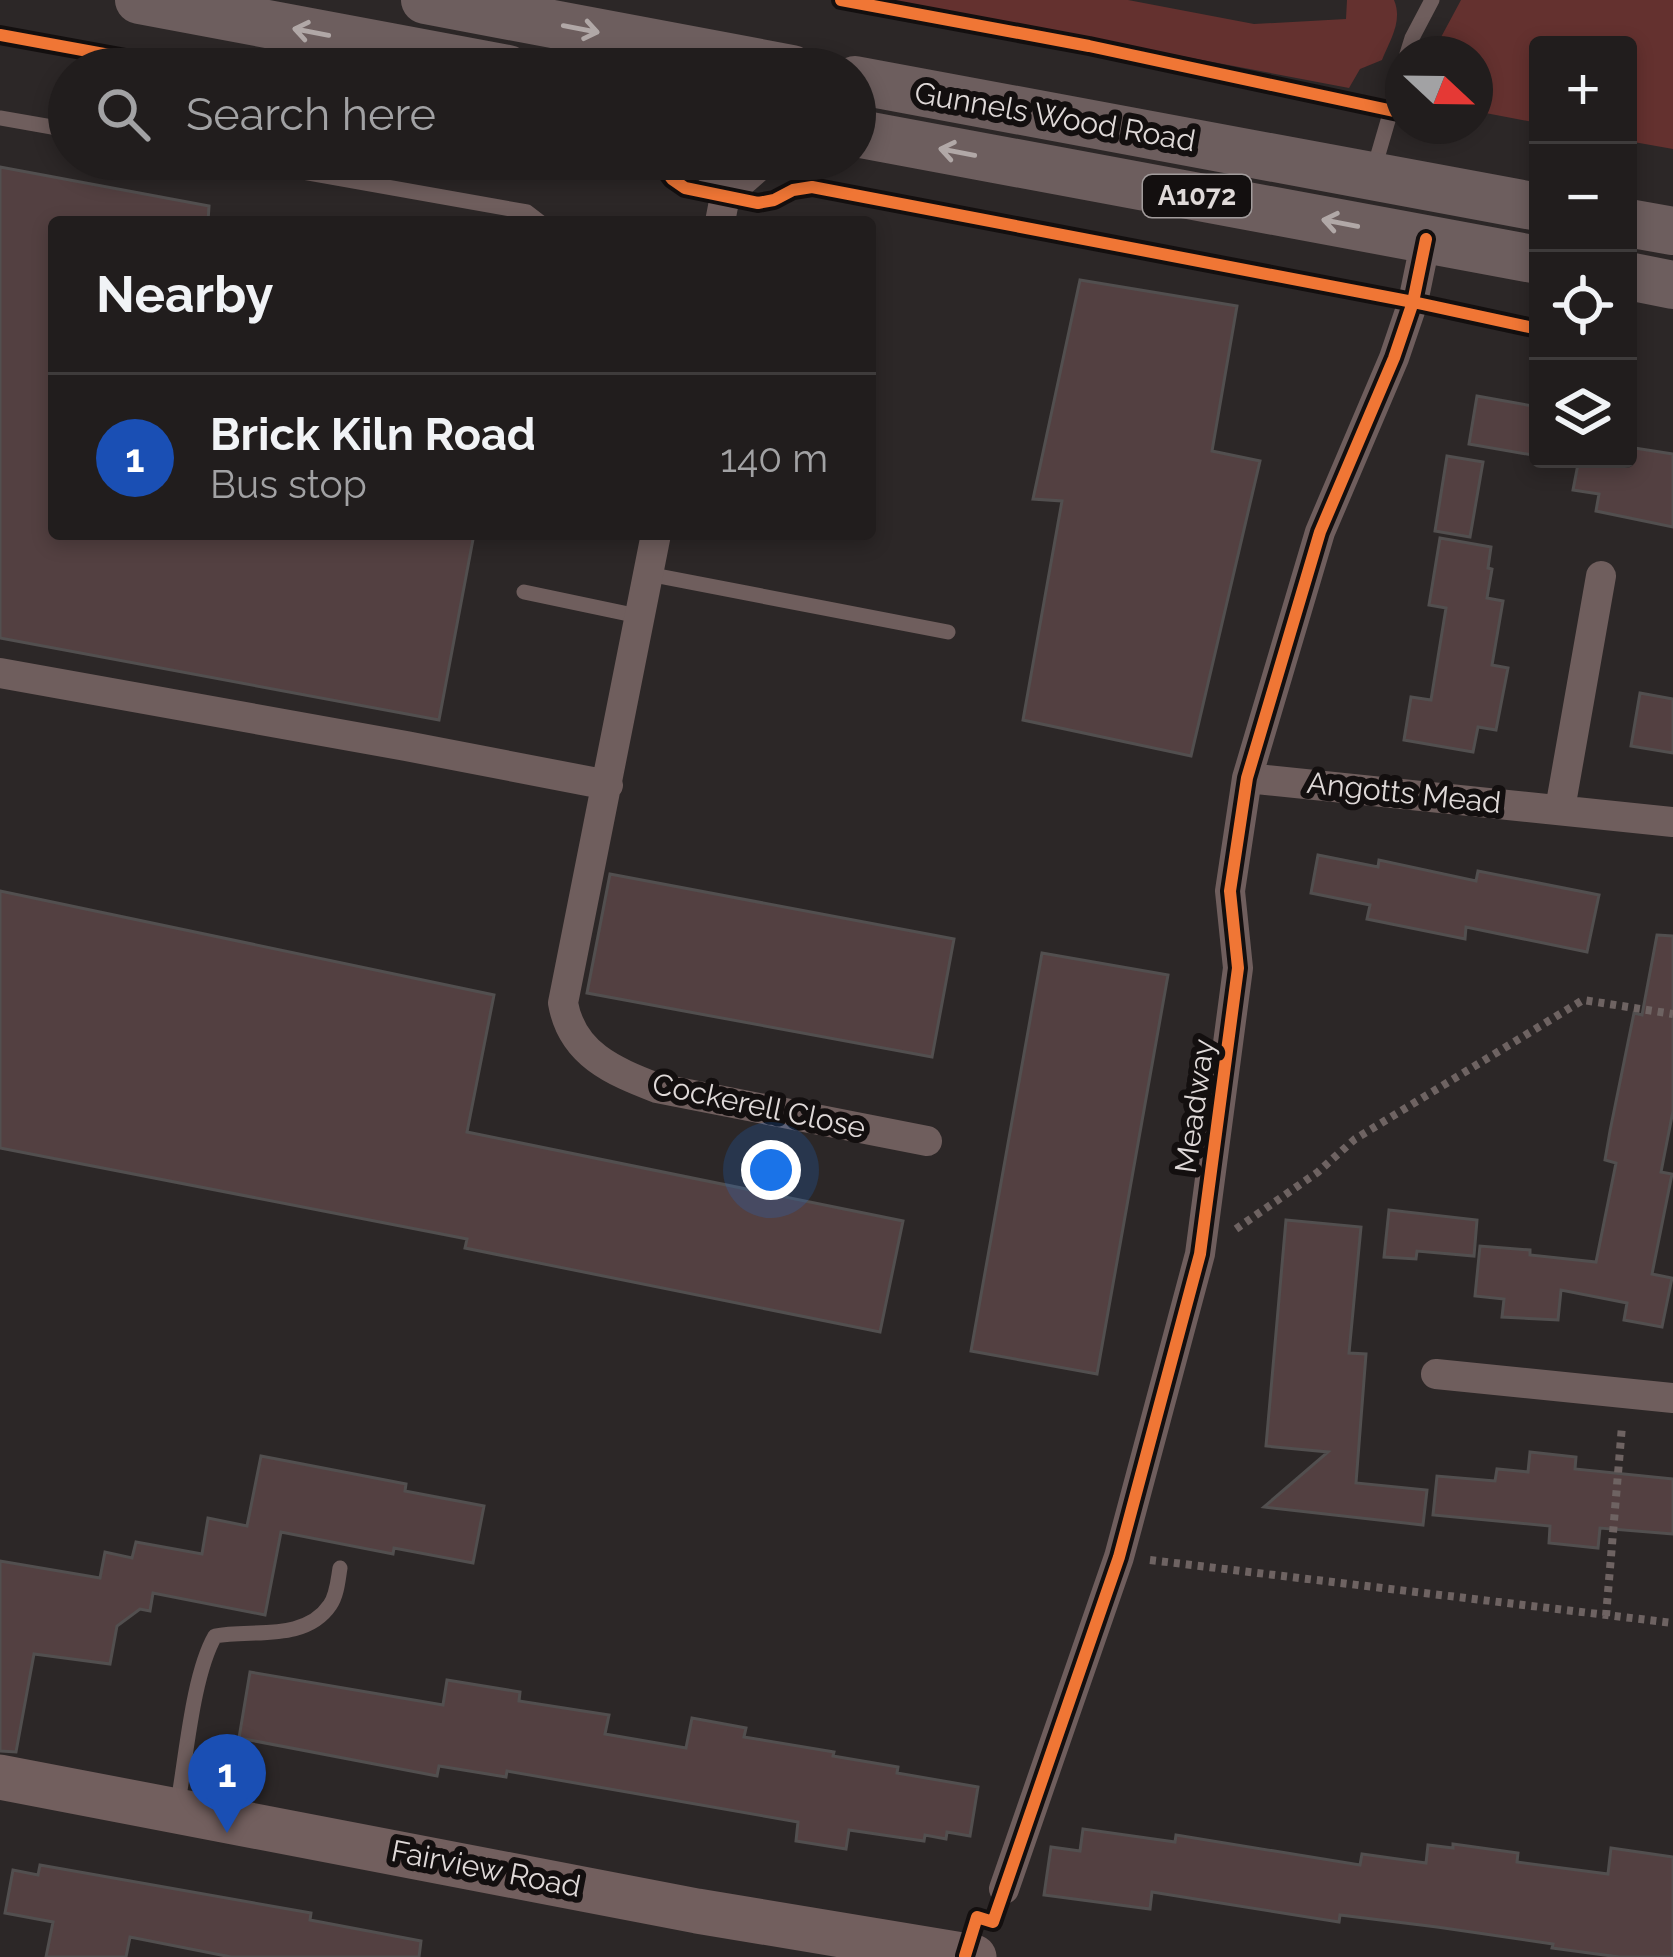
<!DOCTYPE html>
<html lang="en">
<head>
<meta charset="utf-8">
<style>
  :root { --surface:#211d1d; --page:#2d2a2a; --text:#f1f3f6; --muted:#a2a2a4; --line:#3e3b3b; --accent:#a09b9a }
  body { margin:0; font-family:Raleway,sans-serif; background:var(--page); color:var(--text) }
  .controls { position:absolute; right:36px; top:36px; display:grid; overflow:hidden; border-radius:12px; box-shadow:0 6px 18px #0003 }
  .controls button { width:108px; height:108px; display:grid; place-items:center; padding:0; border:0; border-bottom:3px solid var(--line); background:var(--surface); color:var(--text); font:60px sans-serif }
  .compass { position:absolute; left:1385px; top:36px; width:108px; height:108px; border-radius:50%; background:var(--surface); box-shadow:0 6px 18px #0003; rotate:112deg }
  .you { position:absolute; left:771px; top:1170px; width:42px; height:42px; margin:-30px; border:9px solid #fff; border-radius:50%; background:#1a73e8; box-shadow:0 0 0 18px #1a73e833 }
  .badge { display:grid; place-items:center; width:78px; height:78px; border-radius:50%; background:var(--accent); color:#fff; font-size:39px; font-weight:700 }
  .pin { position:absolute; translate:-50% -99px; filter:drop-shadow(0 3px 6px #0008) }
  .pin::after { content:''; position:absolute; top:63px; width:42px; height:36px; background:inherit; clip-path:polygon(0 0,100% 0,50% 100%) }
  .list { margin:0; padding:0; list-style:none }
  h2 { display:flex; justify-content:space-between; align-items:center; height:156px; margin:0; padding:0 48px; font-size:51px }
  h2 small { font-size:39px; font-weight:400; color:var(--muted) }
  .list li { display:grid; grid-template-columns:78px 1fr auto; gap:36px; align-items:center; box-sizing:border-box; height:168px; padding:0 48px; border-top:3px solid var(--line) }
  .list b { display:block; font-size:45px; white-space:nowrap }
  .list p { margin:0; font-size:39px; white-space:nowrap; color:var(--muted) }
  .list em { font-size:39px; font-style:normal; color:var(--muted) }
  .icon { flex:none; width:66px; height:66px; fill:none; stroke:currentColor; stroke-width:2; stroke-linecap:round; stroke-linejoin:round }
  .map { position:relative; flex:none; width:1673px; height:1957px; overflow:hidden }
  .search { position:absolute; background:var(--surface); box-shadow:0 6px 18px #0003; left:48px; top:48px; width:828px; height:132px; display:flex; align-items:center; gap:30px; box-sizing:border-box; padding:0 42px; border-radius:66px; color:var(--muted); font-size:45px }
  .panel { position:absolute; background:var(--surface); box-shadow:0 6px 18px #0003; left:48px; top:216px; width:828px; height:324px; border-radius:12px }
  .map>svg:first-child { display:block }
</style>
</head>
<body>
<div class="map">
<svg width="1673" height="1957" viewBox="0 0 1673 1957">
  <rect width="100%" height="100%" fill="#2c2727"/>
  <path fill="#64312f" d="M886 0H1128L1254 24 1346 19 1347 0H1394C1403 21 1390 40 1382 60L1360 69 1349 88Z
    M1461 0H1673V149L1628 141V45H1538V123L1475 111V54H1432Z"/>
  <path fill="#534041" stroke="#524f4f" stroke-width="3" d="M0 167 209 206 208 222H54V534H474L439 720 0 638Z
    M1080 280 1237 306 1212 451 1260 461 1191 756 1023 720 1062 501 1033 499Z
    M1477 396 1538 407V456L1469 444Z
    M1628 447 1673 454V527L1596 511 1599 494 1573 490 1579 459H1628Z
    M1447 456 1483 462 1470 537 1435 531Z
    M1440 538 1491 547 1488 568 1492 569 1487 598 1503 601 1492 665 1508 668 1496 730 1478 727 1473 752 1404 740 1411 697 1431 700 1446 608 1429 605Z
    M1640 693 1673 699V753L1631 746Z
    M1318 855 1378 867 1379 860 1476 881 1478 871 1599 895 1587 952 1466 927 1465 939 1367 919 1370 905 1311 893Z
    M610 874 954 939 932 1057 587 993Z
    M0 891 494 995 467 1132 903 1221 880 1332 465 1248 467 1239 0 1148Z
    M1657 935 1673 936V1111L1661 1172 1672 1174 1652 1274 1672 1278 1662 1327 1624 1320 1627 1303 1561 1290 1558 1320 1502 1317 1504 1299 1475 1296 1480 1246 1530 1250V1255L1596 1262 1616 1163 1605 1160 1610 1131 1634 1013 1642 1015Z
    M1042 953 1168 975 1097 1374 971 1351Z
    M1389 1210 1477 1220 1474 1256 1417 1251 1416 1259 1384 1257Z
    M1286 1220 1361 1227 1349 1353 1366 1354 1356 1483 1427 1490 1423 1525 1264 1507 1328 1452 1266 1446Z
    M1530 1452 1576 1457 1575 1469 1673 1479V1534L1600 1528 1598 1548 1549 1543 1550 1526 1433 1515 1437 1476 1495 1481 1497 1469 1528 1472Z
    M261 1456 406 1484 405 1491 484 1506 473 1563 394 1548 393 1554 281 1532 265 1615 153 1593 150 1611 140 1609 117 1626 110 1664 34 1654 16 1752 0 1751V1561L100 1578 105 1552 132 1558 136 1542 202 1554 208 1518 247 1526Z
    M250 1672 443 1705 447 1680 520 1692 519 1701 609 1715 605 1734 686 1748 692 1718 746 1728 744 1737 834 1752 833 1756 898 1767 897 1773 978 1787 970 1836 947 1832 946 1839 925 1835 924 1841 849 1830 846 1849 796 1841 798 1822 507 1771 506 1777 439 1766 437 1776 239 1738Z
    M1083 1829 1175 1842 1176 1835 1360 1865 1362 1854 1426 1863 1428 1845 1453 1848V1844L1518 1853 1517 1862 1608 1874 1611 1848 1673 1857V1957H1619L1552 1948 1553 1944 1437 1927 1340 1915 1339 1922 1152 1892 1150 1909 1044 1895 1051 1847 1080 1851Z
    M40 1865 311 1913 310 1920 421 1941 419 1957H231L130 1937 126 1957H46L53 1922 5 1913 13 1870 38 1875Z"/>
  <g fill="none" stroke-linecap="round" stroke-linejoin="round">
    <path stroke="#6e6362" stroke-width="8" stroke-dasharray="6 6" stroke-linecap="butt" d="M1236 1229 1318 1172 1355 1139 1583 1000 1673 1014
      M1150 1560 1673 1623
      M1606 1616 1622 1426"/>
    <path stroke="#6f5e5d" stroke-width="15" d="M1407 54 1412 38 1432 0
      M0 118 69 130
      M230 159 527 212 540 222
      M1373 172 1403 69
      M648 574 948 632
      M524 592 638 616
      M177 1808C186 1761 192 1676 215 1636 252 1629 305 1642 330 1605 337 1595 338 1580 340 1568"/>
    <path stroke="#6f5e5d" stroke-width="30" d="M704 159 725 196
      M720 222 725 196 767 159
      M656 534 563 1003C572 1054 613 1071 657 1088L927 1141
      M0 673 406 746 608 785
      M1247 778 1673 822
      M1560 809 1601 576
      M1436 1374 1673 1398
      M1004 1889 1119 1557 1200 1254 1238 968 1230 891 1247 778 1320 532 1394 358 1413 302 1426 239"/>
    <path stroke="#725f5e" stroke-width="45" d="M0 1777 697 1911 974 1957"/>
    <path stroke="#6d5e5e" stroke-width="48" d="M139 0 508 69
      M425 0 792 69
      M855 80 1538 207
      M855 133 1538 260
      M1628 223 1673 231
      M1628 276 1673 285"/>
    <g stroke="#130f0f" stroke-width="20">
      <path id="cycleway" d="M841 0 1089 46 1403 113
        M0 35 186 69
        M651 159 660 163 672 179 685 188 758 203 774 200 793 190 812 187 1413 302 1538 329
        M965 1956 977 1917 993 1922 1119 1557 1200 1254 1238 968 1230 891 1247 778 1320 532 1394 358 1413 302 1426 239"/>
    </g>
    <use href="#cycleway" stroke="#f07635" stroke-width="12"/>
  </g>
  <defs><path id="oneway-shaft" d="M-6 0H5M1.5-3L5.5 0L1.5 3" fill="none" stroke-width="1.6" stroke-linecap="round" stroke-linejoin="round" transform="scale(3)"/></defs>
  <g stroke="#b1a8a7">
    <use href="#oneway-shaft" transform="translate(581 29) rotate(11)"/>
    <use href="#oneway-shaft" transform="translate(311 32) rotate(-169)"/>
    <use href="#oneway-shaft" transform="translate(957 152) rotate(-169)"/>
    <use href="#oneway-shaft" transform="translate(1340 223) rotate(-169)"/>
  </g>
  <g text-anchor="middle" stroke-width="12" stroke-linejoin="round" paint-order="stroke">
    <rect fill="#130f0f" stroke="#a29c9c" stroke-width="3" x="1143" y="175" width="108" height="42" rx="9"/>
    <g font-size="27" font-weight="bold" fill="#dfd9d8">
      <text x="1197" y="205">A1072</text>
    </g>
    <g font-size="30" fill="#dfd9d8" stroke="#130f0f">
      <text transform="translate(1055 117) rotate(10)" y="10">Gunnels Wood Road</text>
      <text transform="translate(1404 793) rotate(6)" y="10">Angotts Mead</text>
      <text transform="translate(759 1106) rotate(12)" y="10">Cockerell Close</text>
      <text transform="translate(1195 1106) rotate(-82)" y="10">Meadway</text>
      <text transform="translate(486 1869) rotate(11)" y="10">Fairview Road</text>
    </g>
  </g>
</svg>
<div class="controls">
<button>+</button>
<button>−</button>
<button><svg class="icon" aria-label="locate" viewBox="0 0 24 24"><circle cx="12" cy="12" r="6"/><path d="M12 2v4M12 18v4M2 12h4M18 12h4"/></svg></button>
<button><svg class="icon" aria-label="layers" viewBox="0 0 24 24"><path d="M12 4l9 5-9 5-9-5zM3 14l9 5 9-5"/></svg></button>
</div>
<svg class="compass" viewBox="-18 -18 36 36"><path d="M0-13l5 13h-10z" fill="#e53935"/><path d="M0 13l5-13h-10z" fill="#a2a2a4"/></svg>
<div class="you"></div>
<div class="pin badge" style="left:227px;top:1833px;background:#1a4fb4">1</div>
<div class="search"><svg class="icon" aria-label="search" viewBox="0 0 24 24"><circle cx="10" cy="10" r="6"/><path d="M15 15l6 6"/></svg>Search here</div>
<section class="panel">
<h2>Nearby<small></small></h2>
<ul class="list">
<li><span class="badge" style="background:#1a4fb4">1</span><div><b>Brick Kiln Road</b><p>Bus stop</p></div><em>140 m</em></li>
</ul>
</section>
</div>
</body>
</html>
